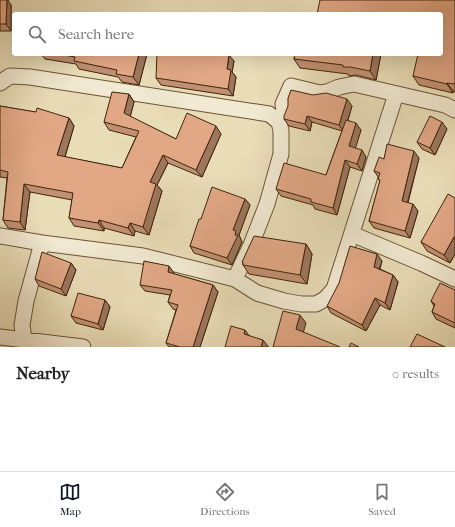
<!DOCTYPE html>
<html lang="en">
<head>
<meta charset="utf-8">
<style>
  :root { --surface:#fff; --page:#f2f2f2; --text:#222; --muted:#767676; --line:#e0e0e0; --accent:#111827 }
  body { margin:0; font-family:"IM FELL French Canon",serif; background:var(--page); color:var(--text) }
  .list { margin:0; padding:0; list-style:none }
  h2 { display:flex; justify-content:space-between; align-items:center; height:52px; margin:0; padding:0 16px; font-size:17px }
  h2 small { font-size:13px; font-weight:400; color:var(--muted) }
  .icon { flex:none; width:22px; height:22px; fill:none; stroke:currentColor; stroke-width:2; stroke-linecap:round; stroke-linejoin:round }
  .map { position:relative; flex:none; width:455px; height:347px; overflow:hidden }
  .search { position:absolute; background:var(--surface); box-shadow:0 4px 16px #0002; left:12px; right:12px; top:12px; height:44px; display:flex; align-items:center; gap:10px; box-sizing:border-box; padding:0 14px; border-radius:4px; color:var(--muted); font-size:15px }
  .sheet { height:124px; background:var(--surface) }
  nav { display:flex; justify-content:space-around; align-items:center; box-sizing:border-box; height:56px; border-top:1px solid var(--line); background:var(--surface); font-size:11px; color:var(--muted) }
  nav a { display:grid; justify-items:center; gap:2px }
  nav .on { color:var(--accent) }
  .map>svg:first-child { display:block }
</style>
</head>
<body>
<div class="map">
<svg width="455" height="347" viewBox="0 0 455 347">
  <rect width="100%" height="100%" fill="#e9ddb8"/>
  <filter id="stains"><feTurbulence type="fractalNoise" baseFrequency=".005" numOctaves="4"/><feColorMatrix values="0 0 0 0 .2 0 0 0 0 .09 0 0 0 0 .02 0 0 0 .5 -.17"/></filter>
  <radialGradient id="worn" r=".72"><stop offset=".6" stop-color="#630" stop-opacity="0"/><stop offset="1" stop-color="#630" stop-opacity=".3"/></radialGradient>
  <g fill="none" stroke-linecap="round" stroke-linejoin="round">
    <g stroke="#695436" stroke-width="17">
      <path id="street" d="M0 83 10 76 30 77 269 114 279 122
        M352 234 421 263 455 279
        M0 236 42 243 143 256 235 279 257 293 284 301 301 304H316L325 299 334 289 396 94
        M235 279 251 245 267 204 281 154V131L279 122 284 110 283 104 291 86 320 93 327 92 339 87 354 84 445 105 455 110
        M0 337 83 347
        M24 340 22 325 26 301 42 243"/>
    </g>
    <use href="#street" stroke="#f1e9d1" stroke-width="15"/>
  </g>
  <path fill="#c29073" stroke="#3e260a" d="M0 0 11 5V31H0Z
    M455 0V92L453 91V93L419 85 413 76Z
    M41 54H147L139 85 122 82 118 77 79 69 76 64 45 59Z
    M295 54H381L376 80 356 75 349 76 348 74 300 68 294 59Z
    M234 61 232 72 236 77 233 96 161 85 156 78Z
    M129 94 134 102 130 117 176 139 221 134 202 177 168 163 157 185 162 191 149 235 135 231 134 236 104 228V231L74 226 69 218 72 200 30 192 25 230 8 228 3 220 7 178 0 177V106L69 118 74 126 65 157 122 168 136 137 109 130 104 122Z
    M352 106 348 120 361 130 355 148 366 157 362 171 350 167 337 215 315 209 313 205 281 196 276 189 326 175 342 131 312 122 310 131 289 126 284 119Z
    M447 129 435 155 422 149 417 142Z
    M419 158 408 203 418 211 410 238 374 228 369 221 380 181 378 179 379 178 374 171 384 159Z
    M455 198V254L450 263 427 251 421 242Z
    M245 199 250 205 239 235 242 242 232 265 194 253 190 246 201 219Z
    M306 244 312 254 307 284 249 274 243 265V263L242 262Z
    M382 261 380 269 393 275 398 282 390 310 380 305 366 331 331 313 327 306Z
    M71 263 76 270 66 296 39 286 35 279Z
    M174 273V274L213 285 218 292 200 347H169L166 343 176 310 173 309 168 302 170 295 145 291 140 285Z
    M455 290V328L436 319 432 312 434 306 431 301Z
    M105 300 110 307 103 330 76 323 71 316Z"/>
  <path fill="#9e765e" stroke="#3e260a" d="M7 0H8L11 5V31L6 24Z
    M139 54H147L139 85 133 77Z
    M373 54H381L376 80 370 71Z
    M229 55 234 61 232 72 236 77 233 96 228 89 227 69Z
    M447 83 453 91V93L447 84Z
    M129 94 134 102 129 121 124 113Z
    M347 99 352 106 344 132 339 125Z
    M307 116 312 122 310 131 305 124Z
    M69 118 74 126 63 163 57 155Z
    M442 122 447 129 435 155 430 148Z
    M356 123 361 130 354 153 349 146Z
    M216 126 221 134 202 177 196 170Z
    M362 150 366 157 362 171 357 164Z
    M414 151 419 158 406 208 402 201Z
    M163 155 168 163 157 185 162 191 149 235 143 227 150 182Z
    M345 160 350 167 337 215 333 208Z
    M24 184 30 192 25 230 20 222Z
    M245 199 250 205 239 235 242 242 232 265 227 258 235 235 233 230Z
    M413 204 418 211 410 238 405 231Z
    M99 220 104 228V231L98 223Z
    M130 223 135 231 134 236 128 228Z
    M454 237 455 238V254L450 263 444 255Z
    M306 244 312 254 307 284 300 275Z
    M377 254 382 261 378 273 374 267Z
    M71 263 76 270 66 296 61 289Z
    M169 266 174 273 173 279 168 272Z
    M393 275 398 282 390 310 385 303Z
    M213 285 218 292 200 347H193Z
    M375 298 380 305 366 331 362 325Z
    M105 300 110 307 103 330 98 324Z
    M300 315 306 323 302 337 296 329Z
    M245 330 250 337 244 334Z
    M263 340 268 346V347H261Z"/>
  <path fill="#e2a886" stroke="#3e260a" d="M0 0H7L6 24H0Z
    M320 0H455V84L447 83V84L413 76 418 54H441V14H317Z
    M58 54H139L133 77 116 74 117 70 74 61 75 57Z
    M157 54 229 55 227 69 231 70 228 89 156 78Z
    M295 54H373L370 71 350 67H343V65L294 59Z
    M291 90 313 95 326 93 347 99 339 125 307 116 305 124 284 119V116L288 106V98Z
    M112 92 129 94 124 113 176 139 187 113 216 126 196 170 163 155 150 182 156 184 143 227 130 223 128 228 99 220 98 223 69 218 73 193 24 184 20 222 3 220 8 172 0 170V106L36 112 37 108 69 118 57 155 122 168 139 131 104 122Z
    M430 116 442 122 430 148 417 142Z
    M346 120 356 123 349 146 362 150 357 164 345 160 333 208 311 202V199L276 189 284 163 326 175Z
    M387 144 414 151 402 201 413 204 405 231 369 221 380 180 378 179 380 173 374 171 379 157 384 159Z
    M212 187 245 199 233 230 236 231 235 235H238L227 258 190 246 199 219H201Z
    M448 194 455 198V237H454L444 255 421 242Z
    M254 236 306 244 300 275 243 265V262H242Z
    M350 246 377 254 374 267 393 275 385 303 375 298 362 325 327 306 339 283Z
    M42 252 71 263 61 289 35 279Z
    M144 261 169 266 168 272 213 285 193 347H180L166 343 178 305 168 302 172 290 140 285Z
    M440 283 455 290V323L432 312 435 304 431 301Z
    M78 293 105 300 98 324 71 316Z
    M283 311 300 315 296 329 340 347H273Z
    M231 326 245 330 244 334 263 340 261 347H225Z
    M417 334 445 347H410Z
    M351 343 359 347H349Z"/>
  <rect width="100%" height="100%" filter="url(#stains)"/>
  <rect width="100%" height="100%" fill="url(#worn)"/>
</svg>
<div class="search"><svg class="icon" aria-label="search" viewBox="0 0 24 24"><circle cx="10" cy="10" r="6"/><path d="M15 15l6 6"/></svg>Search here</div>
</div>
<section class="sheet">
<h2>Nearby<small>0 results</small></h2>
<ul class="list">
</ul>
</section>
<nav>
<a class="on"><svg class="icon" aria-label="map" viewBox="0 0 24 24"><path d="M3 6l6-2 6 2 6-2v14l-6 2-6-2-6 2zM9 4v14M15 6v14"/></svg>Map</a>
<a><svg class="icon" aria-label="directions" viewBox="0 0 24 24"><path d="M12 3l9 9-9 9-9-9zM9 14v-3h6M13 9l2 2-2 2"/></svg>Directions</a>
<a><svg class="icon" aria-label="saved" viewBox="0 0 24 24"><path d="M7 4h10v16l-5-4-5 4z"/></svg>Saved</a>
</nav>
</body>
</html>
